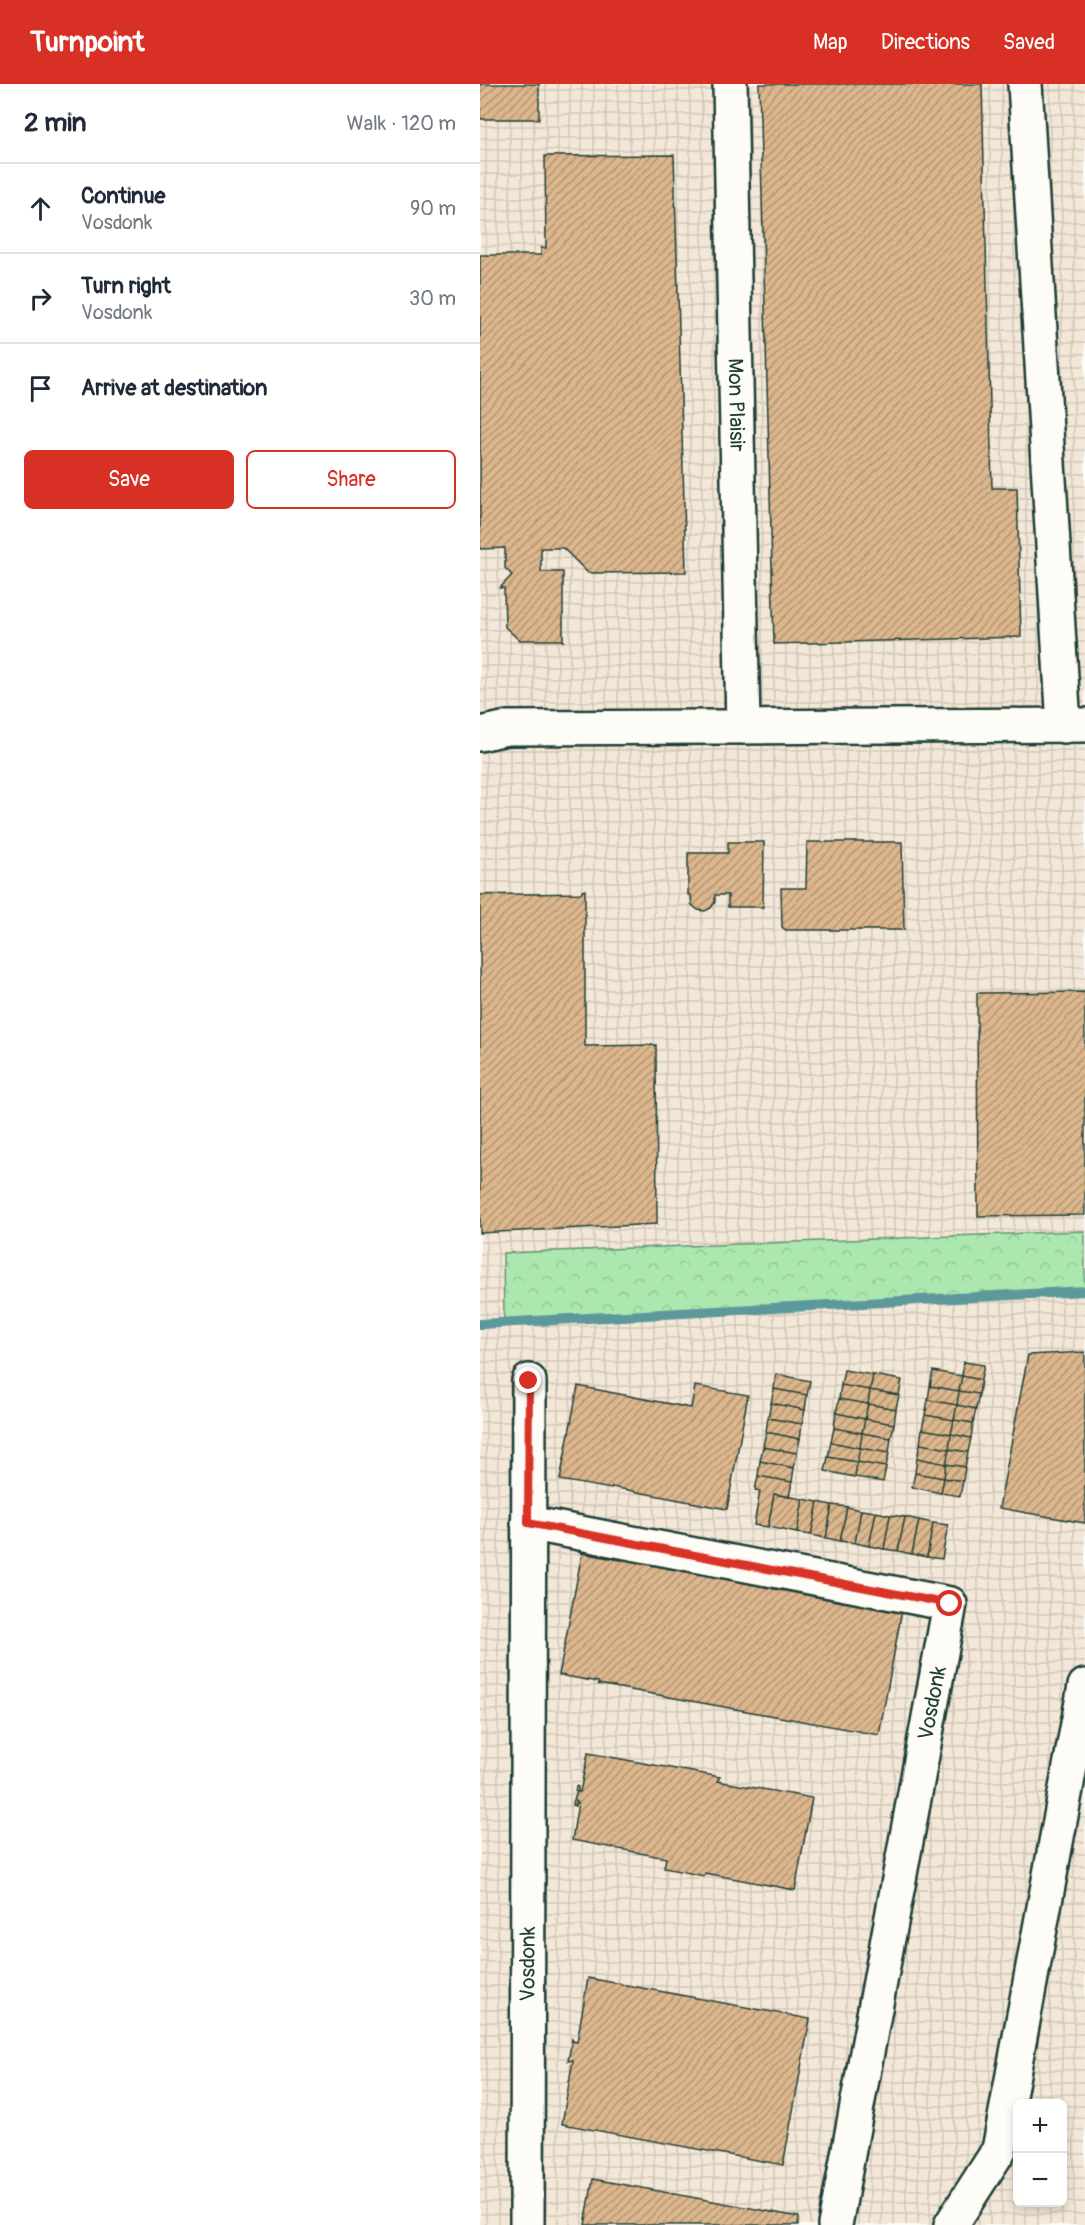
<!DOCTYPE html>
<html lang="en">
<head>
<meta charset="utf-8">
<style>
  :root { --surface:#fff; --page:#f6f6f7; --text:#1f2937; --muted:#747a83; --line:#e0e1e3; --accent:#d93025 }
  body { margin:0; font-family:Pangolin,sans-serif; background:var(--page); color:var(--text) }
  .controls { position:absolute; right:18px; bottom:18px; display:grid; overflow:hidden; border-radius:9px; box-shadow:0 3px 9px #0003 }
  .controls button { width:54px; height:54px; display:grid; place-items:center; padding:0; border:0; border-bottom:2px solid var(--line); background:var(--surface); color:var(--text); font:30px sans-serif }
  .stop { position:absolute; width:18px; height:18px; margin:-14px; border:4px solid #d93025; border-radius:50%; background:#fff }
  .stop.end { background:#d93025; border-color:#fff; box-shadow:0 2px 6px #0008 }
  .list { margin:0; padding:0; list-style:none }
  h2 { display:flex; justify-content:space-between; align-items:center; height:78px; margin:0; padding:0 24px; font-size:26px }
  h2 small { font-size:20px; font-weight:400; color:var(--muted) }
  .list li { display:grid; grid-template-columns:39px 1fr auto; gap:18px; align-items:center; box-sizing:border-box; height:90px; padding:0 24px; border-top:2px solid var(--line) }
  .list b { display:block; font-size:22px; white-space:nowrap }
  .list p { margin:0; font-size:20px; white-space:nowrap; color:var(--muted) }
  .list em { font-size:20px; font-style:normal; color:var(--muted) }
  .actions { display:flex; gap:12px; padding:18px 24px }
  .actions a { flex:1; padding:14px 0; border:2px solid var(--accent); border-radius:9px; text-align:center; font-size:21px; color:var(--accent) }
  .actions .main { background:var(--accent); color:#fff }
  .icon { flex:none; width:33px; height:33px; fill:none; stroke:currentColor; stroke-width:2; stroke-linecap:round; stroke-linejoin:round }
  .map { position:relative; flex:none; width:605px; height:2141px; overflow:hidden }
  header { display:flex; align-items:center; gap:36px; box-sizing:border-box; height:84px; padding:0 30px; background:var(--accent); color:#fff }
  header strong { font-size:28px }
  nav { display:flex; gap:33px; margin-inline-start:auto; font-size:21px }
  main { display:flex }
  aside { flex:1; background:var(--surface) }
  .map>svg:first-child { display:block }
</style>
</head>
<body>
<header>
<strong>Turnpoint</strong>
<nav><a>Map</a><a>Directions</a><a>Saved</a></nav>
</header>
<main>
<aside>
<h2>2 min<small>Walk · 120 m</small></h2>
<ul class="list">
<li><svg class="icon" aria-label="ahead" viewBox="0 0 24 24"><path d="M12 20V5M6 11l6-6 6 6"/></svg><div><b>Continue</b><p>Vosdonk</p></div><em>90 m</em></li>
<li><svg class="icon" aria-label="right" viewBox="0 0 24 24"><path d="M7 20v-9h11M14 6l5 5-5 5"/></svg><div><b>Turn right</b><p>Vosdonk</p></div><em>30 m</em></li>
<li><svg class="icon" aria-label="arrive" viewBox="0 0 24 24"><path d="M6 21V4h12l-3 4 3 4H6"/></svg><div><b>Arrive at destination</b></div></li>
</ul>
<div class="actions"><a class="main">Save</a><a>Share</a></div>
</aside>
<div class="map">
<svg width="605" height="2141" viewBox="0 0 605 2141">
  <defs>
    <pattern id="industrial-grid" width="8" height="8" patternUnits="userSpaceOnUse" patternTransform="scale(1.5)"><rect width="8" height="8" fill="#f3e7d7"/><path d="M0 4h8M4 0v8" fill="none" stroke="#d0c7b9"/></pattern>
    <pattern id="forest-crowns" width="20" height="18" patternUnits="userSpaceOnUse" patternTransform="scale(1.5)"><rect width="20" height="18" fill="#abe7ae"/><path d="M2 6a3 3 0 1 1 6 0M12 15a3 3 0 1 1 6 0" fill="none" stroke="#93c796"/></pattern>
    <pattern id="building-hatch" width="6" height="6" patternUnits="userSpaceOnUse" patternTransform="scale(1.5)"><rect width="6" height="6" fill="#dcb68d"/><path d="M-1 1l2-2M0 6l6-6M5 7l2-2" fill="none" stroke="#b29574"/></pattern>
  </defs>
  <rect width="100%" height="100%" fill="#fdfcf7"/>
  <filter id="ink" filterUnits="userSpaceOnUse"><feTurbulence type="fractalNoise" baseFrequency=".0167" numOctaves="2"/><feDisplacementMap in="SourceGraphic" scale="12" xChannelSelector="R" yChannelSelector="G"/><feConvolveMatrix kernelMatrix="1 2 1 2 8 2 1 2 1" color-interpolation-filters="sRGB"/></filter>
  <g filter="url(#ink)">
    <path fill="url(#industrial-grid)" fill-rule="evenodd" d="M0 0H605V2141H0ZM538 2020H582V2118H538Z"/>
    <path fill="url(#forest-crowns)" stroke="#659271" stroke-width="1.5" d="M605 1147V1206L24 1235 23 1169Z"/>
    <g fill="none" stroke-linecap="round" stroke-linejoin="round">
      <path stroke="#5d999b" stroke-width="10" d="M0 1240 605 1207"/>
    </g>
    <path fill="url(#building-hatch)" stroke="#1f3d34" stroke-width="1.5" d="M0 0H59V35H0Z
      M279 0H502L512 404H537L541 553 294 560Z
      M194 71 206 488 108 489 83 464H61V488H83V558L82 556H39L25 543 24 504H20L32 491 25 484V464L0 465V171H61V164H66L65 72Z
      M248 758H284L283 823H248V811H235V818L231 824 225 827 218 826 212 821 211 811H208V769H248Z
      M327 758H422L424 846H306L302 843 301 804H326Z
      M105 806V962L176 961 177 1140 0 1149V811L102 809V807Z
      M605 908V1131L498 1132 497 909Z
      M605 1268V1439L519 1424 548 1271Z
      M484 1278 504 1281 501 1296 482 1292Z
      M364 1286 393 1291 390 1306 361 1301Z
      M453 1287 482 1292 479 1307 450 1302Z
      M296 1290 330 1297 327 1311 294 1305Z
      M393 1291 422 1296 419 1311 390 1306Z
      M482 1292 501 1296 499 1310 479 1307Z
      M361 1301 390 1306 388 1320 359 1315Z
      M98 1302 211 1324 215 1302 268 1311 247 1425 132 1403 131 1405 80 1396Z
      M450 1302 479 1307 477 1321 448 1316Z
      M294 1305 327 1311 325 1326 291 1319Z
      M390 1306 419 1311 416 1325 388 1320Z
      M479 1307 499 1310 496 1325 477 1321Z
      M359 1315 388 1320 385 1335 356 1329Z
      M448 1316 477 1321 474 1336 445 1331Z
      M291 1319 325 1326 322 1340 288 1334Z
      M388 1320 416 1325 414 1340 385 1335Z
      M477 1321 496 1325 493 1339 474 1336Z
      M356 1329 385 1335 382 1349 354 1344Z
      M445 1331 474 1336 471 1350 442 1345Z
      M288 1334 322 1340 320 1355 286 1348Z
      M385 1335 414 1340 411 1354 382 1349Z
      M474 1336 493 1339 491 1354 471 1350Z
      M354 1344 382 1349 380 1364 351 1358Z
      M442 1345 471 1350 469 1365 440 1360Z
      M286 1348 320 1355 317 1369 283 1363Z
      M382 1349 411 1354 409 1369 380 1364Z
      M471 1350 491 1354 488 1368 469 1365Z
      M351 1358 380 1364 377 1378 348 1373Z
      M440 1360 469 1365 466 1380 437 1374Z
      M283 1363 317 1369 314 1384 280 1377Z
      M380 1364 409 1369 406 1383 377 1378Z
      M469 1365 488 1368 485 1383 466 1380Z
      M348 1373 377 1378 375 1393 345 1387Z
      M437 1374 466 1380 464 1394 435 1389Z
      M280 1377 314 1384 312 1398 278 1392Z
      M377 1378 406 1383 403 1398 375 1393Z
      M466 1380 485 1383 483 1397 464 1394Z
      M435 1389 464 1394 461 1409 432 1403Z
      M278 1392 312 1398 309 1413 294 1410 288 1443 274 1441 280 1407 275 1406Z
      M464 1394 483 1397 480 1412 461 1409Z
      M294 1410 323 1415 317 1449 288 1443Z
      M323 1415 338 1418 331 1451 317 1449Z
      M338 1418 352 1421 346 1454 331 1451Z
      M352 1421 367 1423 360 1457 346 1454Z
      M367 1423 381 1426 375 1459 360 1457Z
      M381 1426 396 1428 389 1462 375 1459Z
      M396 1428 410 1431 404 1465 389 1462Z
      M410 1431 425 1433 418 1467 404 1465Z
      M425 1433 439 1436 432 1470 418 1467Z
      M439 1436 453 1439 447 1473 432 1470Z
      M453 1439 468 1441 462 1475 447 1473Z
      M102 1469 141 1476V1474L422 1526 399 1651 118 1600V1598L79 1591Z
      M108 1669 240 1693 237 1697 332 1714 315 1806 225 1789 224 1792 184 1784 186 1774 92 1756 98 1719 96 1717 95 1722 92 1721 97 1708 95 1707 96 1702 98 1703V1708H100Z
      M108 1894 330 1935 303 2081 82 2040 93 1976 88 1977 92 1955 93 1957 97 1958Z
      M113 2095 319 2133 318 2141H105Z"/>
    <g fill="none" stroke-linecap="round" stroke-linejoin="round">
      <g stroke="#1f3d34" stroke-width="38">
        <g id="minor">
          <path id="s1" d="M250 0 263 643"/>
          <path d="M545 0 584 642"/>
          <path d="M0 650 27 644 605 641"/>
          <path d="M48 1439 470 1520 355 2141"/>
          <path id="s2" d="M47 2141 49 1297"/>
          <path d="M471 2141 519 2066 605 1602"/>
        </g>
      </g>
      <use href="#minor" stroke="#fdfcf7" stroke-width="33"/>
    </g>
  </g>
  <g fill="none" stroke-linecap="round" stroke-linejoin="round" filter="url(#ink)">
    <path stroke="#d93025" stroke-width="8" d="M49 1297 48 1439 470 1520"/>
  </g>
  <g text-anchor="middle" stroke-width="4.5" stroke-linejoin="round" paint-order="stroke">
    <g font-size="21" fill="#1f3d34" stroke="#fdfcf7">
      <text dy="7" stroke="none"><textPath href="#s1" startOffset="321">Mon Plaisir</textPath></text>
      <text transform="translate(452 1619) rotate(-79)" y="7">Vosdonk</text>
      <text dy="7" stroke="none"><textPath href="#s2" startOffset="261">Vosdonk</textPath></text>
    </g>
  </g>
</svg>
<div class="controls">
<button>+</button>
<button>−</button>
</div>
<div class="stop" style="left:470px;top:1520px"></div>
<div class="stop end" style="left:49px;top:1297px"></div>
</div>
</main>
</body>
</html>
